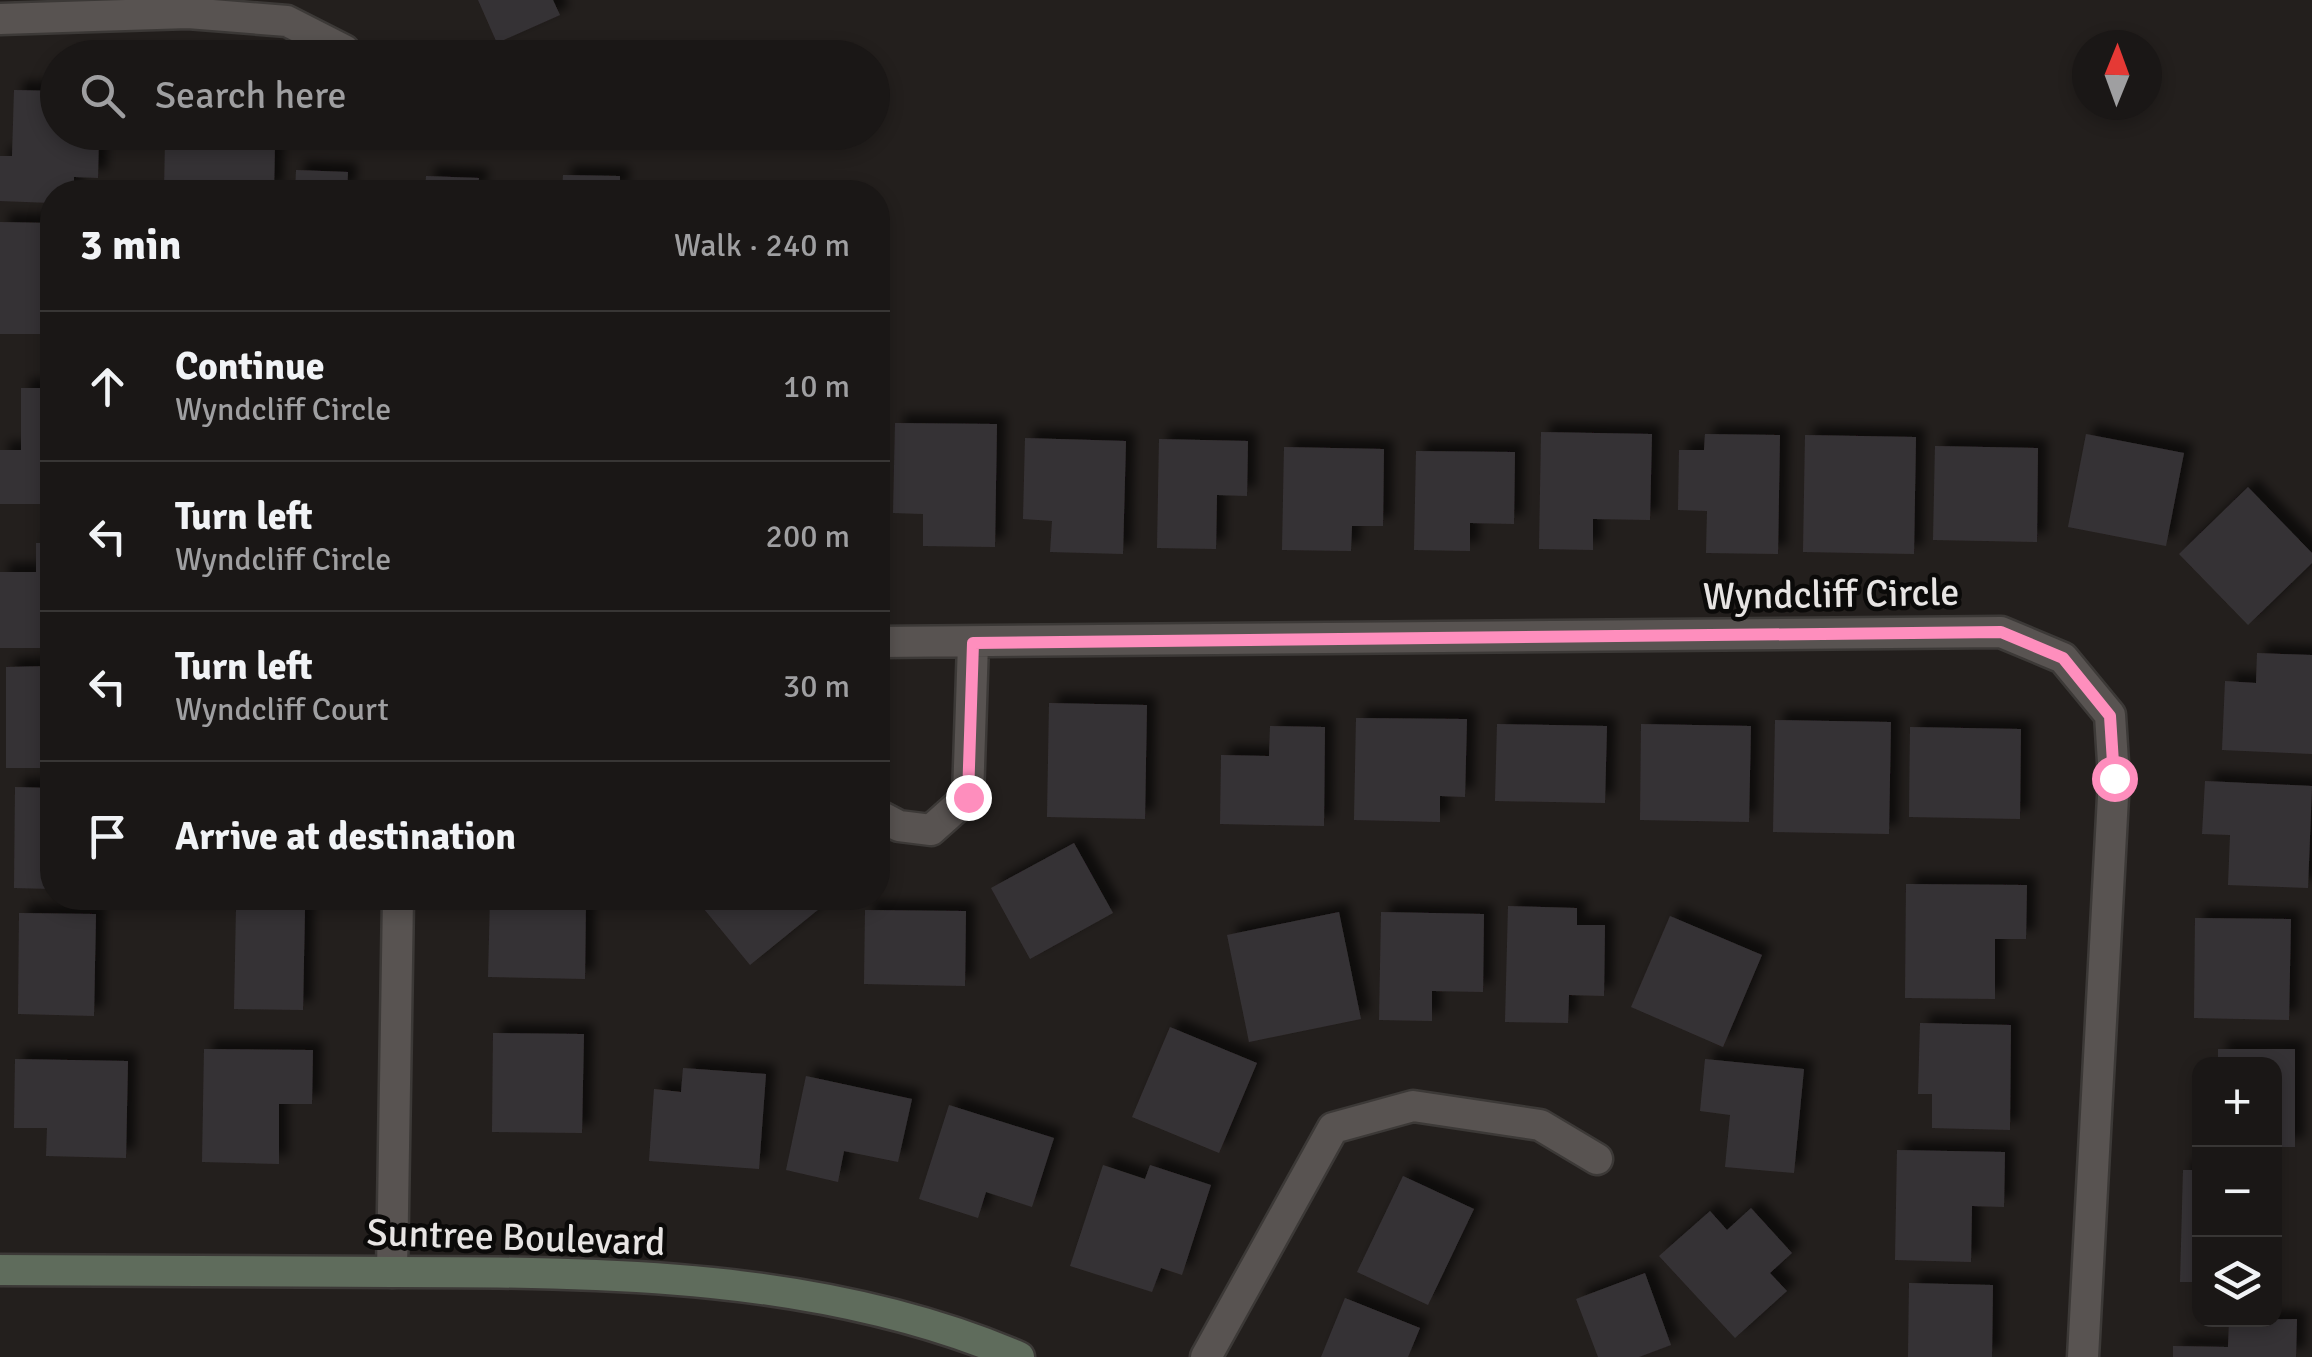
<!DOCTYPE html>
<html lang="en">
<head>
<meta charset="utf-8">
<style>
  :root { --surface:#1a1716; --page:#23201f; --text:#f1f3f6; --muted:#9f9fa1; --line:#383635 }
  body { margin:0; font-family:Signika,sans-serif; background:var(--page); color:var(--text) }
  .controls { position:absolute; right:30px; bottom:30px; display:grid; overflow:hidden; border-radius:20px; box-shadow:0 5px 15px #0003 }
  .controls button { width:90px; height:90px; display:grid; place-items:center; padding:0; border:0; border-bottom:2px solid var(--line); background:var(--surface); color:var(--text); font:50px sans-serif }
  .compass { position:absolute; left:2072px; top:30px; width:90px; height:90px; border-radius:50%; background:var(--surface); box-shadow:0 5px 15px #0003; rotate:1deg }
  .stop { position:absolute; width:30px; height:30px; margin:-22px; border:8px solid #fe8ebd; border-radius:50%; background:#fff }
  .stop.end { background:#fe8ebd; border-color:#fff; box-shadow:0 2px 10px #0008 }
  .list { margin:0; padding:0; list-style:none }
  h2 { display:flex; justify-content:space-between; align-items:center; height:130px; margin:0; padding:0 40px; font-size:42px }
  h2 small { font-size:32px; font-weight:400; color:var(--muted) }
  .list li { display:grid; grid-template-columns:65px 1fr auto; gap:30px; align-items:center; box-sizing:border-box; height:150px; padding:0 40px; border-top:2px solid var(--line) }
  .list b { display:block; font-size:38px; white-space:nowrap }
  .list p { margin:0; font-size:32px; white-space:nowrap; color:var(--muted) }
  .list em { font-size:32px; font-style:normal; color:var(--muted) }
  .icon { flex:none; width:55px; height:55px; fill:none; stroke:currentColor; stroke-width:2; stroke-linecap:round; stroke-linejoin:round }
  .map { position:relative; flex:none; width:2312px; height:1357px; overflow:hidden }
  .search { position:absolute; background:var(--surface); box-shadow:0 5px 15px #0003; left:40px; top:40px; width:850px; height:110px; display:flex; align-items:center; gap:25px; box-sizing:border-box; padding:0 35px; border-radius:55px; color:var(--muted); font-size:38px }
  .panel { position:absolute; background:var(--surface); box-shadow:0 5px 15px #0003; left:40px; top:180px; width:850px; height:730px; border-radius:40px }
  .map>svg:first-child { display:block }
</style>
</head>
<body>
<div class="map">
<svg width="2312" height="1357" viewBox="0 0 2312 1357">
  <defs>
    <filter id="shadow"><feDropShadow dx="9" dy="-9" stdDeviation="5" flood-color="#0009"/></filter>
  </defs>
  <rect width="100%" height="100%" fill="#231f1d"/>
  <path fill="#363235" filter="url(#shadow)" d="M478 0H553L560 15 497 43Z
    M14 90 58 91V132H99L98 178 74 177V192H52V203L0 201V156H12Z
    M165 141 275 143 274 192H164Z
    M296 170 348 172 347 192H295Z
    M563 175 620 176V192H562Z
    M426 176 479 178 478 192H425Z
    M0 222 52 223V334H0Z
    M21 388H52V504H0V450H21Z
    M895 423 997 424 995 547 923 546V514L893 513Z
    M1541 432 1652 434 1650 520 1593 519V550L1539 549Z
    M1705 434 1780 435 1778 554 1706 553 1707 511 1678 510 1679 450H1704Z
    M2086 434 2184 453 2166 546 2068 527Z
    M1805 435 1916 437 1914 554 1803 552Z
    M1025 438 1126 441 1123 554 1050 552 1052 521 1023 519Z
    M1159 439 1248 441 1247 496 1217 495 1216 549 1157 548Z
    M1935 446 2038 448 2037 542 1933 540Z
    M1284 447 1384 449 1383 526H1352L1351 551 1282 550Z
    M1416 451 1515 452 1514 524 1470 523V551L1414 550Z
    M2248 487 2312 553V563L2248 625 2179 554Z
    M36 543H52V648H0V572H36Z
    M2257 653 2312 655V754L2222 750 2225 681 2256 683Z
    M52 666V768H6V667Z
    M1049 703 1147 705 1145 819 1047 817Z
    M1356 718 1467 719 1465 797 1440 796V822L1354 820Z
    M1775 720 1891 722 1889 834 1773 832Z
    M1497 724 1607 726 1605 803 1495 801Z
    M1641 724 1751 726 1749 822 1640 820Z
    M1270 726 1325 727 1324 826 1220 824 1221 755 1269 756Z
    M1910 727 2021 729 2020 819 1909 817Z
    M2205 781 2312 786 2308 888 2228 885 2230 835 2202 834Z
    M15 787 52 788V889L14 888Z
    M1074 843 1113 913 1030 959 991 888Z
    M1906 884 2027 885 2026 939H1995V999L1905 998Z
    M490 898H586L585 979 488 977Z
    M695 898H809L819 909 750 965Z
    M1508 906 1577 908V925H1605L1604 996 1569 995 1568 1023 1505 1022Z
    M236 908 305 909 303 1010 234 1009Z
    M865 910 966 911 965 986 864 984Z
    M1339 912 1361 1019 1249 1042 1227 935Z
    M1381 912 1484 914 1483 992 1432 991V1021L1379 1020Z
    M19 913 96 914 94 1016 18 1014Z
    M1670 916 1762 955 1723 1047 1631 1007Z
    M2195 918 2291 919 2289 1020 2194 1018Z
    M1920 1023 2011 1025 2010 1130 1932 1128V1094H1918Z
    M1170 1027 1257 1063 1219 1153 1132 1117Z
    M493 1033 584 1034 582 1133 492 1132Z
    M204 1049 313 1050 312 1104H279V1164L202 1162Z
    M2218 1049H2295V1147H2274V1064H2218Z
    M15 1059 128 1061 126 1158 46 1156 47 1128H14Z
    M1705 1059 1804 1069 1794 1173 1725 1167 1730 1115 1700 1111Z
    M683 1068 766 1074 759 1169 649 1161 654 1089 681 1092Z
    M806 1076 912 1099 898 1162 844 1151 838 1182 786 1170Z
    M949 1105 1054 1138 1032 1207 986 1192 978 1218 919 1199Z
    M1897 1150 2005 1152 2004 1207 1972 1206 1971 1262 1895 1260Z
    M1103 1165 1145 1179 1150 1165 1211 1185 1182 1275 1161 1268 1152 1292 1070 1266Z
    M2183 1170H2200V1282H2180Z
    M1403 1176 1474 1209 1428 1305 1357 1272Z
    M1751 1208 1792 1253 1770 1273 1787 1291 1735 1338 1659 1256 1710 1211 1727 1230Z
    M1645 1273 1671 1345 1639 1357H1598L1576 1299Z
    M1909 1283 1993 1285 1992 1357H1908Z
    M1345 1298 1420 1328 1408 1357H1321Z
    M2297 1319 2296 1357H2173V1346L2228 1347 2229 1320Z"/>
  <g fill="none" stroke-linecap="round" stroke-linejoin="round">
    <g stroke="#3c3937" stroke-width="35">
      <path id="street" d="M0 19 188 13 287 21 344 50
        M878 642 2001 632 2063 658 2110 715 2114 778 2083 1357
        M878 815 899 826 931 830 968 797 973 643
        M392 1272 398 898
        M1206 1357 1333 1128 1413 1106 1540 1125 1597 1159"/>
    </g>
    <g stroke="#3c3937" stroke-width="35">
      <path id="secondary" d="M0 1270C131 1270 263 1272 394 1272 605 1272 823 1273 1019 1357"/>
    </g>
    <use href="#street" stroke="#585351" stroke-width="30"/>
    <use href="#secondary" stroke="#5f6c5c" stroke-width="30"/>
  </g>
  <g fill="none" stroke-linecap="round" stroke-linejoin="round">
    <path stroke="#fe8ebd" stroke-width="12" d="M968 797 973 643 2001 632 2063 658 2110 716 2114 778"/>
  </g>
  <g text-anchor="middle" stroke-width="9" stroke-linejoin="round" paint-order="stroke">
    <g font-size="38" fill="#e7e4e3" stroke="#0b0a09">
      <text transform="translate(1831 594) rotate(-1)" y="13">Wyndcliff Circle</text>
      <text transform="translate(516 1237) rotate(2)" y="13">Suntree Boulevard</text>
    </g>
  </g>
</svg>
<div class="controls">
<button>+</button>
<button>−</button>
<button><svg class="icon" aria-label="layers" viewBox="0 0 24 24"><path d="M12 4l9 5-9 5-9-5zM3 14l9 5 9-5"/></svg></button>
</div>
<svg class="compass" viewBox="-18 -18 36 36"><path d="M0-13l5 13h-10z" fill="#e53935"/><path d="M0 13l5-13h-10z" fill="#9f9fa1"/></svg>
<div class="stop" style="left:2114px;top:778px"></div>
<div class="stop end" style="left:968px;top:797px"></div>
<div class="search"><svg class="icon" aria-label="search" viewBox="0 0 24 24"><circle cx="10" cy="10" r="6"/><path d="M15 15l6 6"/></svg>Search here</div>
<section class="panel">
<h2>3 min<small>Walk · 240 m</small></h2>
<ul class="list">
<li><svg class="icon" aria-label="ahead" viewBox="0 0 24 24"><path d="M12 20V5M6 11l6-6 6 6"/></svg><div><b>Continue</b><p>Wyndcliff Circle</p></div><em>10 m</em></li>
<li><svg class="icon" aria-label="left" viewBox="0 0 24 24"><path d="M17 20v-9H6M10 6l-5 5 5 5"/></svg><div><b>Turn left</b><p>Wyndcliff Circle</p></div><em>200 m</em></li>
<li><svg class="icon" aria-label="left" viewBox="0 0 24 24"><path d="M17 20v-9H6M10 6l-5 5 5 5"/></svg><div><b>Turn left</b><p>Wyndcliff Court</p></div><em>30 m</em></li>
<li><svg class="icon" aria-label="arrive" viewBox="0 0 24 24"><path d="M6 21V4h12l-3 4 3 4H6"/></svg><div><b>Arrive at destination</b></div></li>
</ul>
</section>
</div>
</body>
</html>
